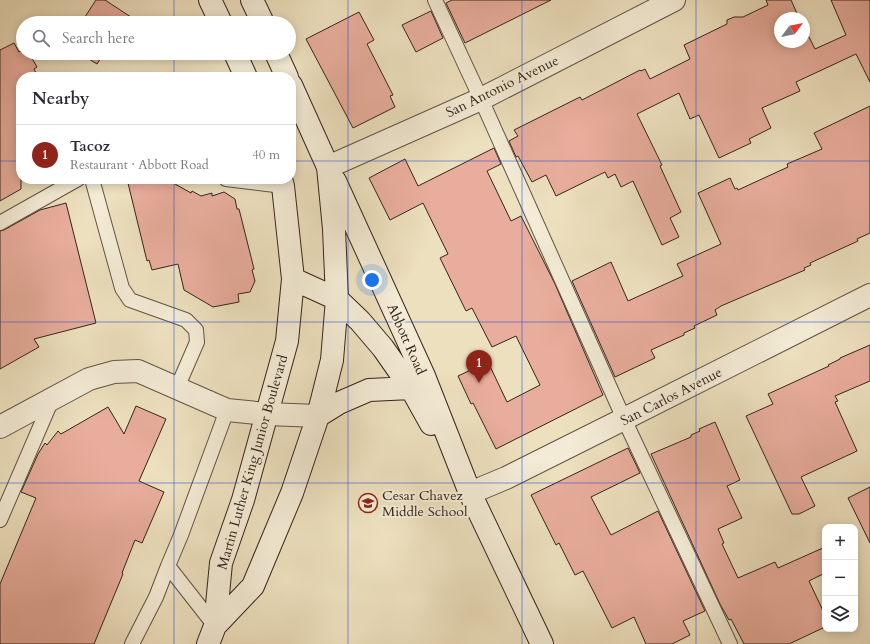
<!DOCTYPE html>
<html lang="en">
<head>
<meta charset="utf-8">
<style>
  :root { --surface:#fff; --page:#f7f7f7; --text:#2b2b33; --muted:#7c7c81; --line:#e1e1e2; --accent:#8f2418 }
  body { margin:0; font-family:Cardo,serif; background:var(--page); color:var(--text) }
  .controls { position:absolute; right:12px; bottom:12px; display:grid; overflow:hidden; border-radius:8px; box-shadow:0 2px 10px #0003 }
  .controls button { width:36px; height:36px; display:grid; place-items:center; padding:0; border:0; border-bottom:1px solid var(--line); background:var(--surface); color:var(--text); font:20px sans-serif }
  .compass { position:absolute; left:774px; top:12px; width:36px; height:36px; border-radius:50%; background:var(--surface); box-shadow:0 2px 10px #0003; rotate:58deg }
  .you { position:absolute; left:372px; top:280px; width:14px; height:14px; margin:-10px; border:3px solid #fff; border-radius:50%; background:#1a73e8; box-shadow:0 0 0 6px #1a73e833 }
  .badge { display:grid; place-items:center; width:26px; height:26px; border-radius:50%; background:var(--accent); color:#fff; font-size:13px; font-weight:700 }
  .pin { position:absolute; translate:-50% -33px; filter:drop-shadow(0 1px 2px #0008) }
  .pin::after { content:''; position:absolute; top:21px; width:14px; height:12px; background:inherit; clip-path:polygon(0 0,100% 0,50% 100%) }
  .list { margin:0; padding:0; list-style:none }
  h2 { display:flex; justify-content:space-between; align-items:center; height:52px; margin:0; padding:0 16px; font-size:17px }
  h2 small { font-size:13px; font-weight:400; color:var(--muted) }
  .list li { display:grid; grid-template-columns:26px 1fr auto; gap:12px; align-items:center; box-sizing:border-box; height:60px; padding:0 16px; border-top:1px solid var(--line) }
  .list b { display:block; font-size:15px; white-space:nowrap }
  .list p { margin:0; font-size:13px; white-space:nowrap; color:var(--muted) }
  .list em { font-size:13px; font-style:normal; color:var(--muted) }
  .icon { flex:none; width:22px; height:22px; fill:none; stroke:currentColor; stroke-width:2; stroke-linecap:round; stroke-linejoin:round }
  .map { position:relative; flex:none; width:870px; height:644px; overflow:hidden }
  .search { position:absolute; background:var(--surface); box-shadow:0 2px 10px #0003; left:16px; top:16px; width:280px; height:44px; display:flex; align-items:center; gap:10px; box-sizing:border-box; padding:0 14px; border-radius:22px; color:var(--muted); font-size:15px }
  .panel { position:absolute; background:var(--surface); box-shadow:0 2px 10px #0003; left:16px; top:72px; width:280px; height:112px; border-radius:16px }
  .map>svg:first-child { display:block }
</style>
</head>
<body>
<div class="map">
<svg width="870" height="644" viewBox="0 0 870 644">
  <rect width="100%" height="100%" fill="#ede0be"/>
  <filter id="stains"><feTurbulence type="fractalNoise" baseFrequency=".005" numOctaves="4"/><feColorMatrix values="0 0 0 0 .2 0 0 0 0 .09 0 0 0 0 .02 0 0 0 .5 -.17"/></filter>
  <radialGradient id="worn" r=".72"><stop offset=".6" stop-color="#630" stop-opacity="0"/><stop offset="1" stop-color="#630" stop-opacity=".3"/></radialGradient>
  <path fill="#e8ad9c" stroke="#35241d" d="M96 0H105L140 23H81Z
    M452 0H551L465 43 446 3Z
    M766 0H791L799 18H780V42H804V27L815 49 846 35 831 0H870V82L856 54 796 82 800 91 762 108 771 128 749 139 751 143 719 158 699 115 690 119 679 93 637 114 662 165 660 166 681 212 670 218 679 237 662 245 633 181 621 187 615 174 608 178 605 172 556 196 546 175 532 182 518 156 516 157 509 141 518 136 514 130 580 97 582 100 640 70 641 71 645 69 650 79 690 59 684 45 727 24V20L734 17H743L768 5Z
    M431 11 443 38 416 52 402 25Z
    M359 12 374 40 367 44 393 95 390 96 395 107 353 128 306 39Z
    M14 43 19 52 23 49V53H29L37 67 34 69 38 77H21V189L0 201V50Z
    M79 53H104L97 64Z
    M870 106V233L857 239 858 241 810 263 811 265 804 268 805 270 721 306 715 310 717 315 694 326 695 328 684 333V335L651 350 655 358 615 377 572 281 611 262 628 301 683 276 677 264 721 244 698 193 730 178 735 189 737 188 738 190 788 167 787 164 822 149 814 133Z
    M494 148 501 164 487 171 511 221 521 216 555 284 603 395 496 449 473 403 471 404 458 376 488 362 507 402 540 385 516 336 492 347 472 308 466 311 440 258 448 254 423 203 390 220 369 178 405 159 418 186Z
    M127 179H152L158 183 168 180 191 193 192 191 201 196 212 193V196L224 192 235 199 237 209H239L254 269 252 270 255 281 250 292 238 294 239 302 213 307 184 290 178 264 152 270 149 260 147 261Z
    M66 203 96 323 34 339 39 347 0 369V231L4 230 40 210Z
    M870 345V381L835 396 838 401 835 402 857 451 801 477 815 506 799 514H792L746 416 773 404 768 394 829 366 828 365 840 359V358Z
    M136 406 166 419 139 481 164 492 142 543 135 540 122 573 123 574 94 644H0V584L36 498 21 492 38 454 45 443 47 445 58 431 61 434 108 407 124 434Z
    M715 422 740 480 727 486 742 518 718 529 724 543 722 544 738 578 775 562 778 568 825 547V573L809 581 825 615V627L789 644H744L731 619 729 620 720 604 651 454 691 437V435L700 431 699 429Z
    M628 448 640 473 591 497 611 535 658 511 705 611 683 621 690 635 672 644H646L634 617 612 628 583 571 575 575 559 543 556 545 531 495Z
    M870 487V543L848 498Z"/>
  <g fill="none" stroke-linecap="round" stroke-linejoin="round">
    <g stroke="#635345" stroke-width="16">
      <path id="lane" d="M435 0 481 99 624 419 730 644
        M92 179 122 288 130 300 186 320 196 330 197 342 177 388
        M226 179 283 186
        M0 223 78 179
        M0 520 53 397
        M215 626 168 566 181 535 227 410
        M132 644 156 597 168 566"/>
    </g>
    <g stroke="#635345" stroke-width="24">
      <path id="street" d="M328 167 481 99 674 0
        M0 427 89 379 114 372 138 371 227 410 267 414 318 416
        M470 493 506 478 624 419 870 295"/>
    </g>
    <g stroke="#35241d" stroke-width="24">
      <path id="secondary" d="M210 0 221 23
        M252 0 263 23
        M235 53 246 77
        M276 53 287 77
        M335 181 424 376 470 493 542 644
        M293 279 337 299 360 321 383 348 411 388 431 424
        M318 416 339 403 369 390 411 388
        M215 626 253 586 292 493 318 416 332 360 337 299 334 229 328 167 291 85
        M208 644 215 626 221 563 243 500 287 341 293 279 283 186 281 179"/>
    </g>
    <use href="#lane" stroke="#f3ebd5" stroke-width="14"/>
    <use href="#street" stroke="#f3ebd5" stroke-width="22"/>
    <use href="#secondary" stroke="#f3ebd5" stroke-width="22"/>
  </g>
  <path fill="none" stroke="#1d4ed8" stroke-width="1" stroke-opacity="0.55" d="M174 0V23M348 0V644M522 0V644M696 0V644M174 53V77M0 161H21M291 161H870M174 179V644M0 322H870M0 483H870"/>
  <defs>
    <g id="school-ring" transform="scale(1)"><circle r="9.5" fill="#f3ebd5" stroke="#8f2418" stroke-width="1.5"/><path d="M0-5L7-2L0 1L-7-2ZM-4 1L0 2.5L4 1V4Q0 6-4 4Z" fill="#8f2418"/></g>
  </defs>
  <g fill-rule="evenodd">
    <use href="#school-ring" x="368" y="503"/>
  </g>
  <g text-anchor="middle" stroke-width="4" stroke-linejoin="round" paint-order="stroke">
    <g font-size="14" fill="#35241d" stroke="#f3ebd5">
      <text transform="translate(502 86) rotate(-26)" y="5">San Antonio Avenue</text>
      <text transform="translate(407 339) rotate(66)" y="5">Abbott Road</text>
      <text transform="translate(671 396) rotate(-27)" y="5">San Carlos Avenue</text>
      <text transform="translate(252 462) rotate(-74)" y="5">Martin Luther King Junior Boulevard</text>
    </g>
    <g font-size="14" fill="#35241d" stroke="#f3ebd5" text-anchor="start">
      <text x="382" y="500">Cesar Chavez<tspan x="382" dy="16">Middle School</tspan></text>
    </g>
  </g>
  <rect width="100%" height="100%" filter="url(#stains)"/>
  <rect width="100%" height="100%" fill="url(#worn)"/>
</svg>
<div class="controls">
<button>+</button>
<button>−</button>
<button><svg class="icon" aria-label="layers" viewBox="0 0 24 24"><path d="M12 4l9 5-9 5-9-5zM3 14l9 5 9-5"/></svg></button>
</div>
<svg class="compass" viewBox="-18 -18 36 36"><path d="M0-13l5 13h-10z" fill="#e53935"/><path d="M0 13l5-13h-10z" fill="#7c7c81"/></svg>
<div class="you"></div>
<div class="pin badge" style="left:479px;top:383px">1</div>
<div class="search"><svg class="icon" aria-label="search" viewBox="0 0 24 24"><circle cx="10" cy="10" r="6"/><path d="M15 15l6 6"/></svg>Search here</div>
<section class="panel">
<h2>Nearby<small></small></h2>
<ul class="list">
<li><span class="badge">1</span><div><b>Tacoz</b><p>Restaurant · Abbott Road</p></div><em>40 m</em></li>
</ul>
</section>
</div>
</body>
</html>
